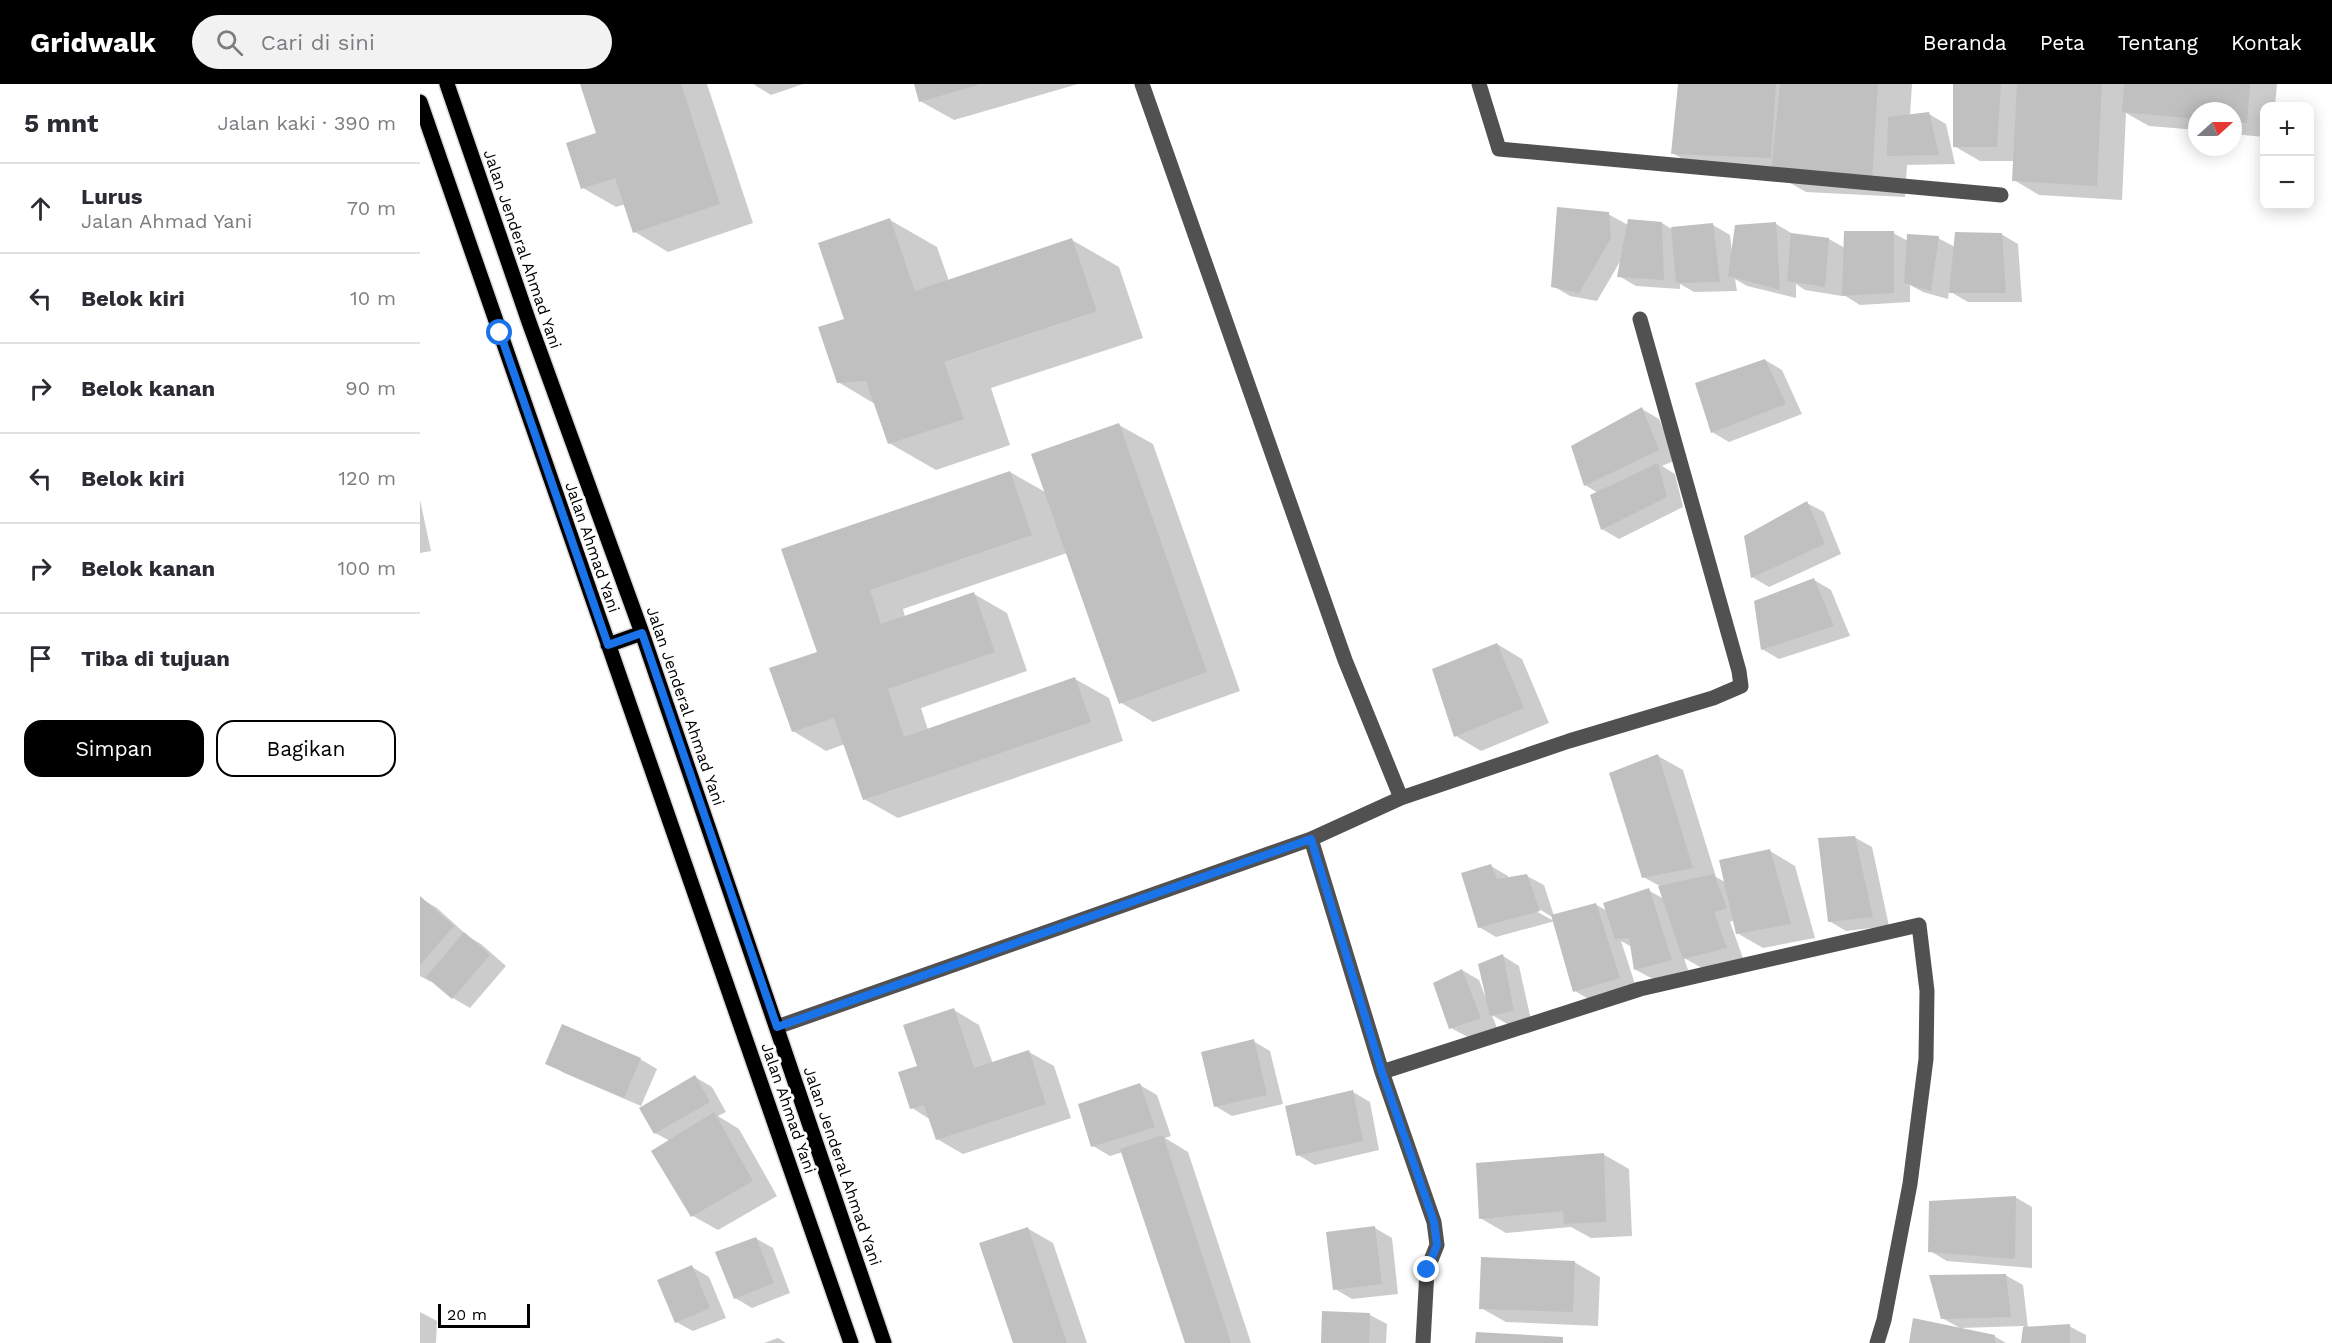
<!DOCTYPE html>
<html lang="id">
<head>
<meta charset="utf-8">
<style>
  :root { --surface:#fff; --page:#f2f2f3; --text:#2b2b33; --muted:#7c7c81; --line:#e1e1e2; --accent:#000 }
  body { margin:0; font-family:"Work Sans",sans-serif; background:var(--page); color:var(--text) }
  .controls { position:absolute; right:18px; top:18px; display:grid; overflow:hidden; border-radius:12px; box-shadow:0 3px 15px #0003 }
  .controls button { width:54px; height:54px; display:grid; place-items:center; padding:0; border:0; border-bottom:2px solid var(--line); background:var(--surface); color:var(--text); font:30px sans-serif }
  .compass { position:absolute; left:1768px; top:18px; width:54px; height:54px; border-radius:50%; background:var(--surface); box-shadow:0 3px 15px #0003; rotate:69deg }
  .scale { position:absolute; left:18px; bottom:15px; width:92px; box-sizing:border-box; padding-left:6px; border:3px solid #000; border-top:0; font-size:16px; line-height:21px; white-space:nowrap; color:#000; -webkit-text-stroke:4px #fff; paint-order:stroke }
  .stop { position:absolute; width:18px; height:18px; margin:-14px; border:4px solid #1a73e8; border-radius:50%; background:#fff }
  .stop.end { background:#1a73e8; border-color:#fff; box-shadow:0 2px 6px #0008 }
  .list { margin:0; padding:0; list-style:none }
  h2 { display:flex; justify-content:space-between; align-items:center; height:78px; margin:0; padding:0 24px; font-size:26px }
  h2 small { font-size:20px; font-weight:400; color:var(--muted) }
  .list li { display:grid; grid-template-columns:39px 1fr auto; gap:18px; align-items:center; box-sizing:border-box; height:90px; padding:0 24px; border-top:2px solid var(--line) }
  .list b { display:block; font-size:22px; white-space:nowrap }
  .list p { margin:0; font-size:20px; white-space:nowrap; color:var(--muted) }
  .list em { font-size:20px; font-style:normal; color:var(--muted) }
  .actions { display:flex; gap:12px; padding:18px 24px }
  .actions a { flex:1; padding:14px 0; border:2px solid var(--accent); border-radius:18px; text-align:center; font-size:21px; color:var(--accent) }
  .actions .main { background:var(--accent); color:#fff }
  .icon { flex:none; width:33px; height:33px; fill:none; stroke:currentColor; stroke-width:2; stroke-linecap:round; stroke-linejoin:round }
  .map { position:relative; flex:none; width:1912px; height:1259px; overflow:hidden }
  header { display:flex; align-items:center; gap:36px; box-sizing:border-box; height:84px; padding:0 30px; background:var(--accent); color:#fff }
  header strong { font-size:28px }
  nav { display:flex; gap:33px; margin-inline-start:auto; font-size:21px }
  .search { width:420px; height:54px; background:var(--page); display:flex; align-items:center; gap:15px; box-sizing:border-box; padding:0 21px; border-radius:33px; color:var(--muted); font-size:22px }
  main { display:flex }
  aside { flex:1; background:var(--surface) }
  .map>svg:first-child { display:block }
</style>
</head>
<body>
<header>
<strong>Gridwalk</strong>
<div class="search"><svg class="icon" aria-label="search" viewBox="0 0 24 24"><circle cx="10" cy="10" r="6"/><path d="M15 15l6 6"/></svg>Cari di sini</div>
<nav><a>Beranda</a><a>Peta</a><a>Tentang</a><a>Kontak</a></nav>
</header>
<main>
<aside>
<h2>5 mnt<small>Jalan kaki · 390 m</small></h2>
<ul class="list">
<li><svg class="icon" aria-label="ahead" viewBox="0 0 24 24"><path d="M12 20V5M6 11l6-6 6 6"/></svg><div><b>Lurus</b><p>Jalan Ahmad Yani</p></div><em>70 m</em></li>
<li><svg class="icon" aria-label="left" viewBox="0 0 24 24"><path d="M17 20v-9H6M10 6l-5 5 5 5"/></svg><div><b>Belok kiri</b></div><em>10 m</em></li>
<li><svg class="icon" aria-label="right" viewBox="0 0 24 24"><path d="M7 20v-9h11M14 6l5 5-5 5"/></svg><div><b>Belok kanan</b></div><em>90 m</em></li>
<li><svg class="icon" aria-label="left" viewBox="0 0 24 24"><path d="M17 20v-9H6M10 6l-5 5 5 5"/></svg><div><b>Belok kiri</b></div><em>120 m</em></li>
<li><svg class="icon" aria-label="right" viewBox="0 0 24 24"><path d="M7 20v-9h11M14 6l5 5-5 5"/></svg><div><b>Belok kanan</b></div><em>100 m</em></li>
<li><svg class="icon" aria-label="arrive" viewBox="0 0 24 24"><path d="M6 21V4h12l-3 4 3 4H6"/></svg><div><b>Tiba di tujuan</b></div></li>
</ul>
<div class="actions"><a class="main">Simpan</a><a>Bagikan</a></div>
</aside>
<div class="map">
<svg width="1912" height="1259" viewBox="0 0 1912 1259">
  <rect width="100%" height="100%" fill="#fff"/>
  <path fill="#0003" fill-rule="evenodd" d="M162 0H287L333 139 248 168 215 148 206 120 196 123 163 104 178 50Z
    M333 0H383L351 11Z
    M495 0H658L534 36 500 17Z
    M1259 0H1492L1490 32 1509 30 1526 40 1535 80 1487 81 1485 113 1386 108 1358 92 1286 88 1252 69Z
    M1535 0H1857L1855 22H1844V53L1813 50V27H1777V46L1729 42 1706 29 1702 116 1619 111 1594 96 1595 77H1560L1534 62Z
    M1188 130 1208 141 1242 139 1253 146 1293 141 1310 151 1312 168 1356 140 1373 150 1409 155 1425 164 1473 149 1488 157 1518 154 1535 163 1581 150 1598 160 1602 218H1548L1529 207 1528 215 1503 208 1490 201V218L1440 221 1422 210V212L1385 206 1376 200V214L1327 202 1315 195 1317 207 1274 208 1260 200V205L1216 202 1199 192 1201 176 1177 217 1150 212 1133 202Z
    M470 136 517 163 529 197 652 156 699 183 723 254 571 304 590 361 516 386 469 359 455 320 418 298 426 236Z
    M1345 276 1362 286 1382 330 1309 358 1292 348Z
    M1222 325 1239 335 1256 376 1242 382 1255 390 1263 423 1199 455 1182 445 1178 409 1165 401Z
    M699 341 733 360 820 607 733 638 700 618 647 469 483 525 485 533 554 510 587 529 607 587 501 624 508 646 655 595 689 614 703 657 478 734 444 715 425 660 406 667 373 647 399 569 363 466 590 388 627 409Z
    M0 416 11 467 0 469Z
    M1387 419 1404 428 1421 470 1349 503 1332 493Z
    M1394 496 1411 506 1430 552 1359 575 1342 565Z
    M1077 560 1102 575 1129 639 1061 667 1036 652Z
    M1238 672 1263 686 1296 793 1305 798 1350 767 1375 782 1395 854 1343 864 1317 849 1314 836 1310 838 1323 874 1282 884 1264 874 1268 886 1233 895 1216 886 1212 863 1201 857 1216 903 1172 917 1155 907 1135 837 1076 853 1059 843 1071 782 1088 792 1089 795 1107 792 1124 801 1134 832 1175 820 1187 827 1228 806 1244 815 1240 802 1223 793ZM1114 822 1134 834V837L1112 825Z
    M1434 753 1452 763 1469 842 1426 847 1409 837Z
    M0 814 17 824 49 853 61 860 86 882 50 924 33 914 12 896 11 898 0 892Z
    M1083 872 1099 882 1111 936 1089 941 1072 931 1077 944 1048 953 1031 944 1042 886 1059 896 1065 912H1067Z
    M534 926 559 941 573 980 609 968 634 982 651 1034 543 1070 517 1055 511 1036 492 1024 499 983Z
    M833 957 850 967 863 1020 812 1032 795 1022Z
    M220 975 237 985 221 1022 144 989 127 979Z
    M275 993 292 1003 306 1028 298 1032 319 1045 357 1112 298 1146 273 1132 250 1057 235 1049Z
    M720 1001 737 1011 751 1052 745 1054 768 1068 831 1259H766L703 1068 690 1072 673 1062Z
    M933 1008 950 1018 959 1066 895 1081 878 1071Z
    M1183 1070 1209 1085 1212 1152 1171 1154 1151 1143 1086 1149 1060 1134Z
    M1595 1113 1612 1123V1184L1527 1177 1510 1167Z
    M607 1144 633 1159 667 1259H594Z
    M955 1144 972 1154 978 1210 932 1215 915 1205Z
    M335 1154 353 1164 370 1209 332 1224 315 1214Z
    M1154 1178 1180 1193 1178 1242 1086 1238 1061 1224Z
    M272 1183 289 1193 306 1234 273 1247 256 1238Z
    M1585 1191 1603 1201 1608 1244 1649 1242 1666 1251V1259H1603L1604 1242 1540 1244 1522 1234Z
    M0 1228 17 1237 16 1259H0Z
    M950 1231 967 1240 966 1259H902Z
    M1574 1252 1586 1259H1490Z
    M358 1254 366 1259H344Z"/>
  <path fill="#c0c0c0" d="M160 0H261L300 120 213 149 195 94 161 105 146 59 176 49Z
    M494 0H558V1L499 18Z
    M1258 0H1356L1351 74 1251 70Z
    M1360 0H1458L1452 94 1351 89Z
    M1533 0H1581L1577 63H1533Z
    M1597 0H1682L1677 102 1592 97Z
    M1704 0H1830L1827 39 1813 38V27H1777V35L1702 28Z
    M1509 28 1519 71 1467 72 1468 33Z
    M1137 123 1189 128 1191 154 1159 209 1131 203Z
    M470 134 495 207 652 154 677 227 524 278 544 335 468 360 446 297 417 299 398 243 424 235 398 159Z
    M1208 135 1242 138 1244 196 1197 193Z
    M1356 138 1360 206 1308 192 1315 141Z
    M1293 139 1300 198 1256 199 1251 143Z
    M1424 147H1474V209L1422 212Z
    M1535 148 1582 149 1586 209H1529Z
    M1371 149 1409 154 1405 203 1367 197Z
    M1487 150 1519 152 1511 207 1484 199Z
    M1345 275 1366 320 1291 349 1275 299Z
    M1222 323 1239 366 1164 402 1151 362Z
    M699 339 787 588 699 620 611 370Z
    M1238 379 1247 413 1181 446 1170 411Z
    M590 387 612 451 450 506 461 540 554 508 575 568 468 605 484 653 655 593 671 638 443 716 414 634 372 648 349 584 397 568 361 465Z
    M1387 417 1405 460 1331 494 1324 452Z
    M1394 494 1414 542 1341 566 1334 517Z
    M1077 559 1104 624 1034 653 1012 585Z
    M1238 670 1273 784 1222 794 1189 689Z
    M1435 752 1453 833 1408 838 1398 754Z
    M1350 765 1371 840 1316 850 1299 776Z
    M1071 780 1077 795 1107 790 1120 827 1058 844 1041 789Z
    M1294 790 1307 824 1294 828 1307 864 1263 875 1238 802Z
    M1229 804 1252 876 1214 886 1209 854 1195 855 1183 819Z
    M0 812 34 842 0 881Z
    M1176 819 1200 894 1153 908 1131 831Z
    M44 848 70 871 32 915 6 893Z
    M1083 870 1094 927 1070 932 1058 880Z
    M1042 885 1061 934 1029 945 1013 899Z
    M534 924 554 984 609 966 626 1020 516 1056 504 1021 490 1025 478 988 497 982 483 941Z
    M142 940 221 974 204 1014 125 980Z
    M834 955 847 1011 794 1023 781 968Z
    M275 991 290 1018 234 1050 219 1024Z
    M720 999 735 1043 671 1063 658 1020Z
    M933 1006 943 1057 876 1072 865 1022Z
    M294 1028 333 1097 271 1133 231 1067Z
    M743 1051 811 1259H765L700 1065Z
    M1184 1069 1186 1138 1144 1140 1143 1127 1059 1135 1056 1079Z
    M1596 1112 1595 1175 1508 1168 1509 1117Z
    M955 1142 962 1200 913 1206 906 1148Z
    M608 1143 647 1259H593L559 1159Z
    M336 1153 354 1199 314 1215 295 1168Z
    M1061 1173 1155 1177 1153 1228 1059 1225Z
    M272 1181 290 1224 255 1239 237 1196Z
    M1586 1190 1591 1233 1521 1235 1509 1191Z
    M902 1227 950 1229 949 1259H901Z
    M1493 1234 1575 1251V1259H1489Z
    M1650 1240V1259H1601L1603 1243Z
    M1056 1248 1143 1253V1259H1055Z"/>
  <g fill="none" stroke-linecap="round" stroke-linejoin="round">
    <g stroke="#dbdbdb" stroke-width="18">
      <path id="major" d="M27 0 109 238 222 549 464 1259
        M0 18C143 432 288 845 431 1259
        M188 561 222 549"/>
    </g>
    <path stroke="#515151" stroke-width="15" d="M1059 0 1079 65 1581 111
      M981 714 1149 657 1293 614 1321 602 1319 587 1220 235
      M891 755 962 988 1220 905 1499 841 1507 907 1506 975 1490 1100 1464 1236 1457 1259
      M357 943 891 755 981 714 925 576 722 0
      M962 988 1014 1138 1017 1161 1007 1186 1003 1259"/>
    <use href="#major" stroke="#000" stroke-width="15"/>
  </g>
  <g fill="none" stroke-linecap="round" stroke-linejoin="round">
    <path stroke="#1a73e8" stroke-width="8" d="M80 249 188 561 222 549 357 943 891 755 962 988 1014 1138 1017 1161 1007 1186"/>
  </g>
  <g text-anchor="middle" stroke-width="6" stroke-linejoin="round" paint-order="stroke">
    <g font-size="16" fill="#000" stroke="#fff">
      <text transform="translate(103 165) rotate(71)" y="6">Jalan Jenderal Ahmad Yani</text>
      <text transform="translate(173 463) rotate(71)" y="6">Jalan Ahmad Yani</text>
      <text transform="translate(266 622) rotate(71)" y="6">Jalan Jenderal Ahmad Yani</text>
      <text transform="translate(369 1024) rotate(71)" y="6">Jalan Ahmad Yani</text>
      <text transform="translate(423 1082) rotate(71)" y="6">Jalan Jenderal Ahmad Yani</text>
    </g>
  </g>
</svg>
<div class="controls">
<button>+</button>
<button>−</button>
</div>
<svg class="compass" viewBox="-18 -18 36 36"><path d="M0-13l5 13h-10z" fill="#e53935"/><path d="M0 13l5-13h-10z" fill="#7c7c81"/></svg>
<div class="scale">20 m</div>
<div class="stop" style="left:80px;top:249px"></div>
<div class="stop end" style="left:1007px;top:1186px"></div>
</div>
</main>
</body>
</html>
